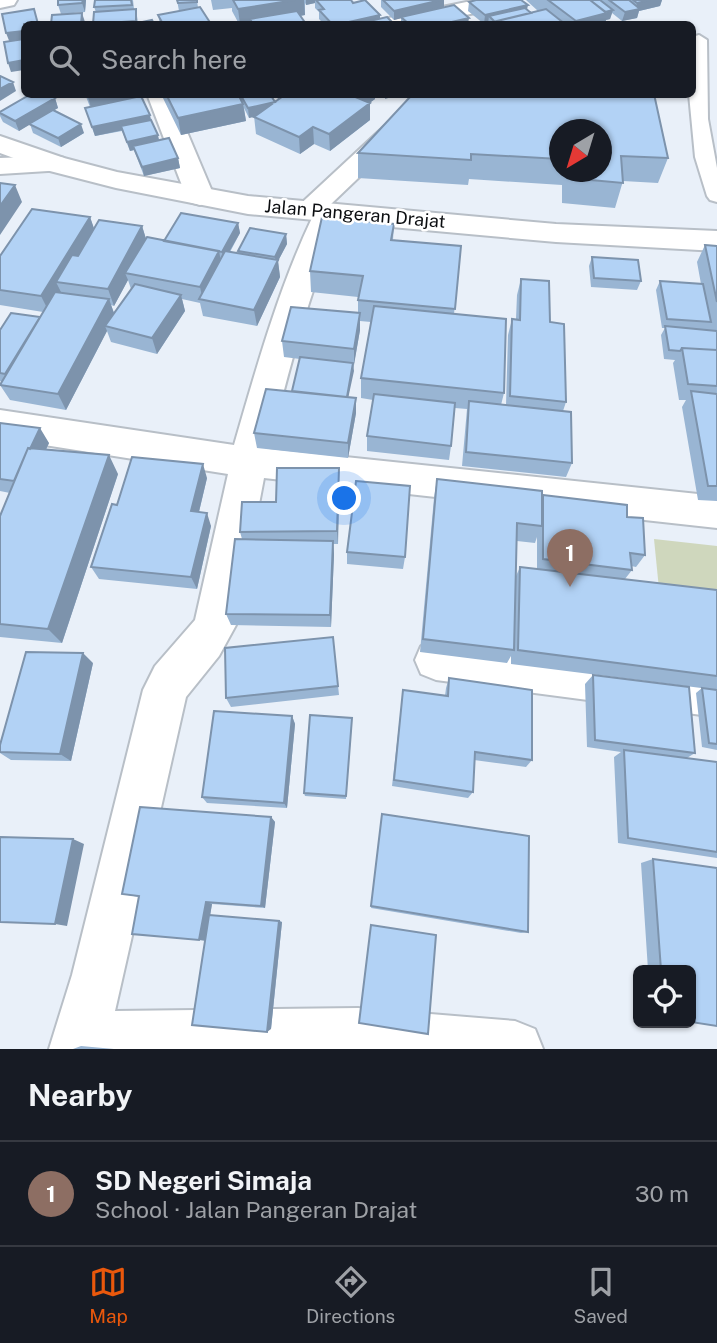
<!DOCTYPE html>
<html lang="en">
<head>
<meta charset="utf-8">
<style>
  :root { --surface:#171b24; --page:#242831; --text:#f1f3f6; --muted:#9ea1a6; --line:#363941; --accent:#ea580c }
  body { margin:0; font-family:"Public Sans",sans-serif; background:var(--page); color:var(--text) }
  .controls { position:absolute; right:21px; bottom:21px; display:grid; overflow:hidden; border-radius:10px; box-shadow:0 2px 5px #0004 }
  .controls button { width:63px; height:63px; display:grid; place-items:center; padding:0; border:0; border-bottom:2px solid var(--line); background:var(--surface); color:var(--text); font:35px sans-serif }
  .compass { position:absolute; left:549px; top:119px; width:63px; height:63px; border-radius:50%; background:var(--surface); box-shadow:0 2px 5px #0004; rotate:218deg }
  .you { position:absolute; left:345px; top:499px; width:24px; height:24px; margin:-18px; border:5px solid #fff; border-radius:50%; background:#1a73e8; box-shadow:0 0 0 10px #1a73e833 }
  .badge { display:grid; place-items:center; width:46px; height:46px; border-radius:50%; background:var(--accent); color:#fff; font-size:23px; font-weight:700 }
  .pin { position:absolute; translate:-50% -58px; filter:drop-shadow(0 2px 4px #0008) }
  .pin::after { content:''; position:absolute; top:37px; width:24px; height:21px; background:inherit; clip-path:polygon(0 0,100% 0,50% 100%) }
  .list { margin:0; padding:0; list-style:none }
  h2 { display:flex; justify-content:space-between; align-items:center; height:91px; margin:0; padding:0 28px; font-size:30px }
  h2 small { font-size:23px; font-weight:400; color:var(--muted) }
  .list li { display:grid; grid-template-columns:46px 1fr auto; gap:21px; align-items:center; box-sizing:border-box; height:105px; padding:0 28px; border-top:2px solid var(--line) }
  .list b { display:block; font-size:26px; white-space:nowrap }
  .list p { margin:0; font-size:23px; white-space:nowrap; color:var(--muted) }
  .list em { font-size:23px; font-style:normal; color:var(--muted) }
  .icon { flex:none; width:38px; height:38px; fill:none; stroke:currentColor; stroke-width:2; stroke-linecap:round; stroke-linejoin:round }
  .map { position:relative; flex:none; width:717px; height:1049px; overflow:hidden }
  .search { position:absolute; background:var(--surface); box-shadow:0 2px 5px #0004; left:21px; right:21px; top:21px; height:77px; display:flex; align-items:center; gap:18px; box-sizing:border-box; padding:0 24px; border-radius:10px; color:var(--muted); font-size:26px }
  .sheet { height:196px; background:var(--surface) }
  nav { display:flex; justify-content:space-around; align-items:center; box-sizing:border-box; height:98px; border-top:2px solid var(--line); background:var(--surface); font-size:19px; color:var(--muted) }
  nav a { display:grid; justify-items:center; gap:4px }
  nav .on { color:var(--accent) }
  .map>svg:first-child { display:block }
</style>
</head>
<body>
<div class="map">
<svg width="717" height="1049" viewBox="0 0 717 1049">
  <rect width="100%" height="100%" fill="#e9f0f9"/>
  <path fill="#cfd7bd" d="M654 539 717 546V596L659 589Z"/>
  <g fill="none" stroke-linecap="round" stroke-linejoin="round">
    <g stroke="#b8bfc7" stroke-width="4">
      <path id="service" d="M699 35 707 40 708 119 717 168V202L710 200 707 196 695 157 689 94H692V37Z"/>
    </g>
    <g stroke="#b8bfc7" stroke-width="4">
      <path id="minor" d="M0 0H17L14 5 0 8Z
        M476 0H518L515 5 421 24H381L384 19Z
        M147 94H171L214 196 210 202 200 205 190 202 186 196Z
        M419 94H446L331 204 339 206 343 212C310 287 289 369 269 449L717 496V528L264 478 236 625 219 656 186 697 115 1011 358 1008 515 1021 535 1029 543 1049H49L72 975 143 690 155 666 195 620 228 474 0 438V410L234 445C256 369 278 290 312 218L298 216 294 210Z
        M55 156 64 158 68 164 64 170 0 174V158Z
        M436 640 717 673V717L436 680 421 674 415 660 421 646Z"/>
    </g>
    <g stroke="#b8bfc7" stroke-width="4">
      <path id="tertiary" d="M0 136 64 158 117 172 248 196 556 224 717 231V251L556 242 248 214 116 188 46 170 0 153Z"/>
    </g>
    <use href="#service" fill="#fff" fill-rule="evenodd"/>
    <use href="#minor" fill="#fff" fill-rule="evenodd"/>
    <use href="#tertiary" fill="#fff" fill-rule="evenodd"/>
  </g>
  <path fill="#99b5d3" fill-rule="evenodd" d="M86 0 85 12 61 14 58 5Z
    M133 0 134 9H136L138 23 154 24H93L94 12H96L94 7Z
    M177 0H197L198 8 211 24H160L158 15 179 11Z
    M211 0H356H351L380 19 394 24H324L319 19V12L315 8V3L306 5 305 3V15L300 16 306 24H239L232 11V8L213 10Z
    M381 0H444V7L468 24H401V18L394 20 381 7Z
    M526 0H662L660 6 639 11 637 18 622 21 612 13 610 19 606 20 605 24H484L468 11 469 2 527 9 531 13 538 11Z
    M31 94H63L51 97 55 98 58 108 54 110 84 133 61 147 33 133 30 124 19 131 3 122 0 116V112Z
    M85 94H137L151 121 159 140 178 158 180 168 144 176 134 150 130 151 122 131 95 136 85 108 90 107Z
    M161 94H270L275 102 281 98 278 99 275 94H375V99L369 103 370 120 330 151 314 144 300 154 256 134 254 116 249 118 244 108 246 121 181 135Z
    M415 94H654L668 158 658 183 623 181 615 208 562 203V185L469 179 468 185 358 178V153L409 98ZM559 130H601V172H559Z
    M90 217 94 229 142 226 146 239 164 241 238 223 240 233 230 252 238 253V251L286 234 287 244 278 261 280 277 257 326 203 316 200 303 182 299 185 311 157 354 111 342 107 331 66 410 10 400 0 385 2 382 0 381V330L40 317 43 312 0 305V256ZM128 280 131 289 114 313 111 305 114 306Z
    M394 224 393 240 461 246 454 314 504 393 501 405H506L508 335 512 319H516L517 295 521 279 550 322 566 402 563 411 572 463 566 477 462 466 467 409 455 408 451 446 449 460 367 451V436L373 400 361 398V378L371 322 360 321V330L348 397 356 413 348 458 257 448 254 433 292 391 300 359 284 357 282 341 358 313V297L311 292 310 271Z
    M705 245 717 246V501L698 500 682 407 686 400H679L673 363 675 360 664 359 661 335 665 328H662L656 290 660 281 701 284 697 262Z
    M592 257 641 281 637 290 591 287 589 266Z
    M0 423 49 443 46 450 118 474 62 643 0 637V516L10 493 0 491Z
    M207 478 199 512 211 526 197 589 99 579 91 567 117 505Z
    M437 479 542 497 627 517 645 555 636 567 631 566 632 570 625 579 717 590V690L511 664V656L507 663 420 652 434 498ZM537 537V569L520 567 516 576 517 541 535 543Z
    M339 482 338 544H333L334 554 331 627 231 625 226 614 242 539 240 532Z
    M347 552 405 557 403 569 347 564Z
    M333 637 339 695 231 707 226 698Z
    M93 663 71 761 11 760 0 753V745Z
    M593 675 695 753 687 758 717 762V858L618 843 614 757 621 752 587 747 585 684Z
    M449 678 532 760 526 767 474 760 473 792 468 798 392 786 403 690 445 696 446 688Z
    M702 688 717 690V750L702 747 696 693Z
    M292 716 295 724 287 808 207 803 202 797Z
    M352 722 346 799 305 796 304 793Z
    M382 814 528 932 521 933 371 908Z
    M271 817 275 822 265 908 212 904 210 915 279 921 282 922 271 1029 206 940 132 934 139 897 122 894Z
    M653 859 691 970H648L641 863Z
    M81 1046 114 1049H73Z"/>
  <path fill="#7d93ac" d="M83 0H86L85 12 82 3Z
    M295 0H304L305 15 252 24 250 19V24H240L238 9Z
    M306 0H315V3L306 5Z
    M441 0H444V8L394 20V11Z
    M650 0H662L660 6 639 11 637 18 622 21 625 12 635 10 637 3Z
    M528 5 526 14 489 16 488 24H484L485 15Z
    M613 10 610 19 606 20 605 24H575L576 21 601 13Z
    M82 13 85 22V24H81Z
    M380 15V24L365 22V24H340Z
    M469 18 468 24H443Z
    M24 31V40L10 43 6 33Z
    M24 60V70L11 72 8 63Z
    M13 82 16 91 0 101V89Z
    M87 94H137L139 101 92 111Z
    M277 94H297L278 99Z
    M358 94H375V99L355 114V97Z
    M386 94H401L385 99Z
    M55 98 58 108 19 131 15 121Z
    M275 102 276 112 249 118 248 108Z
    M370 103V120L330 151 329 134Z
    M243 104 246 121 181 135 178 118Z
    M150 115 152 124 95 136 92 127Z
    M81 124 84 133 61 147 58 138Z
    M313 127 314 144 300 154 299 137Z
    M158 135 160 145 133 146 134 150 130 151 127 142Z
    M178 158 180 168 144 176 142 167Z
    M15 185 22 202 0 235V206Z
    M90 217 96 234 56 282 61 292 49 312 41 296Z
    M238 223 240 233 224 261 222 252Z
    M142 226 147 242 125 273 128 280 114 306 108 289Z
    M286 234 287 244 278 261 280 277 257 326 254 310 276 266 275 257Z
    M219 251 222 267 203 300 200 287Z
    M181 295 185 311 157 354 152 338Z
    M109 299 115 316 105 326 107 331 66 410 58 394Z
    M360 313V330L354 365V349Z
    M353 363 354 371 346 408V399Z
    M356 398V413L348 458V443Z
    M40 428 49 443 24 495 14 481Z
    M109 455 118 474 62 643 48 629Z
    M203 464 207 478 196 524 191 511Z
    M339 468V482L338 544 337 531Z
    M207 513 211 526 197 589 191 577Z
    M333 541 334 554 331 627 330 615Z
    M83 653 93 663 71 761 60 754Z
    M292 716 295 724 287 808 284 803Z
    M271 817 275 822 265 908 261 906Z
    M73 839 84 844 67 926 55 924Z
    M206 902 212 904 206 941 199 940Z
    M279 921 282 922 271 1029 267 1032Z"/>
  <path fill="#b2d2f5" stroke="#7d93ac" stroke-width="2" d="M58 0H83L82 3 58 5Z
    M95 0H131L132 5 94 7Z
    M177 0H197V2L178 3Z
    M233 0H295L238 9Z
    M316 0H351L353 3 365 0 380 15 340 24H332L319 10 324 9Z
    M383 0H441L394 11Z
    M476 0H521L528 5 485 15 469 2Z
    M548 0H590L607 13 576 21Z
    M590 0H600L613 10 605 12Z
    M609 0H629L640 9 625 12Z
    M633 0H650L637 3Z
    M454 5 469 18 443 24H409L401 17Z
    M200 7 211 24H163L158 15Z
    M525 8 531 13 497 21 496 23 489 16Z
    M34 9 38 24H24V31L6 33 2 14Z
    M136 9V21L93 24 94 12Z
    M546 9 565 24H501L497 21Z
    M297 11 306 24H253L250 19Z
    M82 13 81 24H51L52 15Z
    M387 17 394 24H367L365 22Z
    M152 20 154 24H133Z
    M24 39V60L8 63 4 42Z
    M0 76 13 82 0 89Z
    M31 94H47L55 98 15 121 0 113V112Z
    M166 94H238L243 104 178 118Z
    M240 94H270L275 102 248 108Z
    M286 94H358L355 97 370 103 329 134 313 127 299 137 254 117Z
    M415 94H654L668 158 621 156 623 183 569 178V172H601V130H559V159L471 154V160L358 153 409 98Z
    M141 96 150 115 92 127 85 108Z
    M53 110 81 124 58 138 29 124Z
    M151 120 158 135 127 142 121 126Z
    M169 138 178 158 142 167 133 146Z
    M0 183 15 185 0 206Z
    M32 209 90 217 41 296 0 290V256Z
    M181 213 238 223 222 252 164 241Z
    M322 217 394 224 391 240 461 246 455 309 358 300 363 276 310 271Z
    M99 220 142 226 108 289 56 282 72 255 78 256Z
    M250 228 286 234 275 257 238 251Z
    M147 237 219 251 200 287 125 273Z
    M705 245 717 246V302Z
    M225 251 278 260 254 310 199 299Z
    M592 257 638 260 641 281 594 278Z
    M521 279 549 281 550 322 564 324 566 402 510 396 512 319 520 320Z
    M660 281 703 284 711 322 667 319Z
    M135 284 181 295 152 338 105 326Z
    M55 292 109 299 58 394 0 385Z
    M374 306 506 319 504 393 361 378Z
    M291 307 360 313 354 349 282 341Z
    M11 313 40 317 5 374 0 373V330Z
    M665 326 717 331V350L682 348 680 351 669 350Z
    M682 348 717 350V386L688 384Z
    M300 357 353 363 347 397 292 391Z
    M266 389 356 398 348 443 254 433Z
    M691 391 717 394V486H708Z
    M374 394 455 403 451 446 367 436Z
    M469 401 571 412 572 463 466 452Z
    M0 423 40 428 30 449 28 448 14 481 0 479Z
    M28 448 109 455 48 629 0 624V516Z
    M132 457 203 464 191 511 207 513 191 577 91 567 112 504 117 505Z
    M277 468H339L337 531 240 532 242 502H276Z
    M437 479 542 491V526L517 523 514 650 423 639Z
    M356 481 410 486 405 557 347 552Z
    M543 495 627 505V517L643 518 645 555 630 553 632 570 543 559Z
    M235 539 333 541 330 615 226 614Z
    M520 567 717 590V676L518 650Z
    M333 637 338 686 226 698 225 648Z
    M26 652 83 653 60 754 0 752V745Z
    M593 675 689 687 695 753 595 740Z
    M449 678 532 690V760L475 752 473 792 394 780 403 690 448 696Z
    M702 688 717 690V744L709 743Z
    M214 711 292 716 284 803 202 797Z
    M310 715 352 718 346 796 304 793Z
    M624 750 717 762V852L628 838Z
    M140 807 271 817 261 906 206 902 199 940 132 934 139 896 122 894Z
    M382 814 529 836 528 932 371 906Z
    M0 837 73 839 55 924 0 922Z
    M653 859 717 868V1026L691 1022V970H661Z
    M209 915 279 921 267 1032 192 1025Z
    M371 925 436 935 428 1034 359 1023Z"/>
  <g text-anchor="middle" stroke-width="5" stroke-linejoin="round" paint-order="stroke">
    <g font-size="18" fill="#0b0d10" stroke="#fff">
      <text transform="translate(355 214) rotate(5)" y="6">Jalan Pangeran Drajat</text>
    </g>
  </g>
</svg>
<div class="controls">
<button><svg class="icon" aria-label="locate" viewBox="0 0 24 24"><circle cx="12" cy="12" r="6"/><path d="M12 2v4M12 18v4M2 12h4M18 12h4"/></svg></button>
</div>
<svg class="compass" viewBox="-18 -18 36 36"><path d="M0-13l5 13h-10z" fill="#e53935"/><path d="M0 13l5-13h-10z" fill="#9ea1a6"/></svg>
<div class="you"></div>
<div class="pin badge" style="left:570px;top:587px;background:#8d6e63">1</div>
<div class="search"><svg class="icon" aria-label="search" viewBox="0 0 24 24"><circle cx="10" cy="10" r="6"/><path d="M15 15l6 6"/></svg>Search here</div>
</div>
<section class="sheet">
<h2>Nearby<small></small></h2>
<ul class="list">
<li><span class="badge" style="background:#8d6e63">1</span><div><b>SD Negeri Simaja</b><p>School · Jalan Pangeran Drajat</p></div><em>30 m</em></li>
</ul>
</section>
<nav>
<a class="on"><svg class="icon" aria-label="map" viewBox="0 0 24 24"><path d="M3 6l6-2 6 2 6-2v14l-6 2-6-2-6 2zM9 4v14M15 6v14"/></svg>Map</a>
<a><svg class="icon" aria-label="directions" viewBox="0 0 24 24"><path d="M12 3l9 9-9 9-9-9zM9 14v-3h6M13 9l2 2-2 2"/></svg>Directions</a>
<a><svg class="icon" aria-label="saved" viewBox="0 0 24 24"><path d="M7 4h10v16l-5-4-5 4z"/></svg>Saved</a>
</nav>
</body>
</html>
